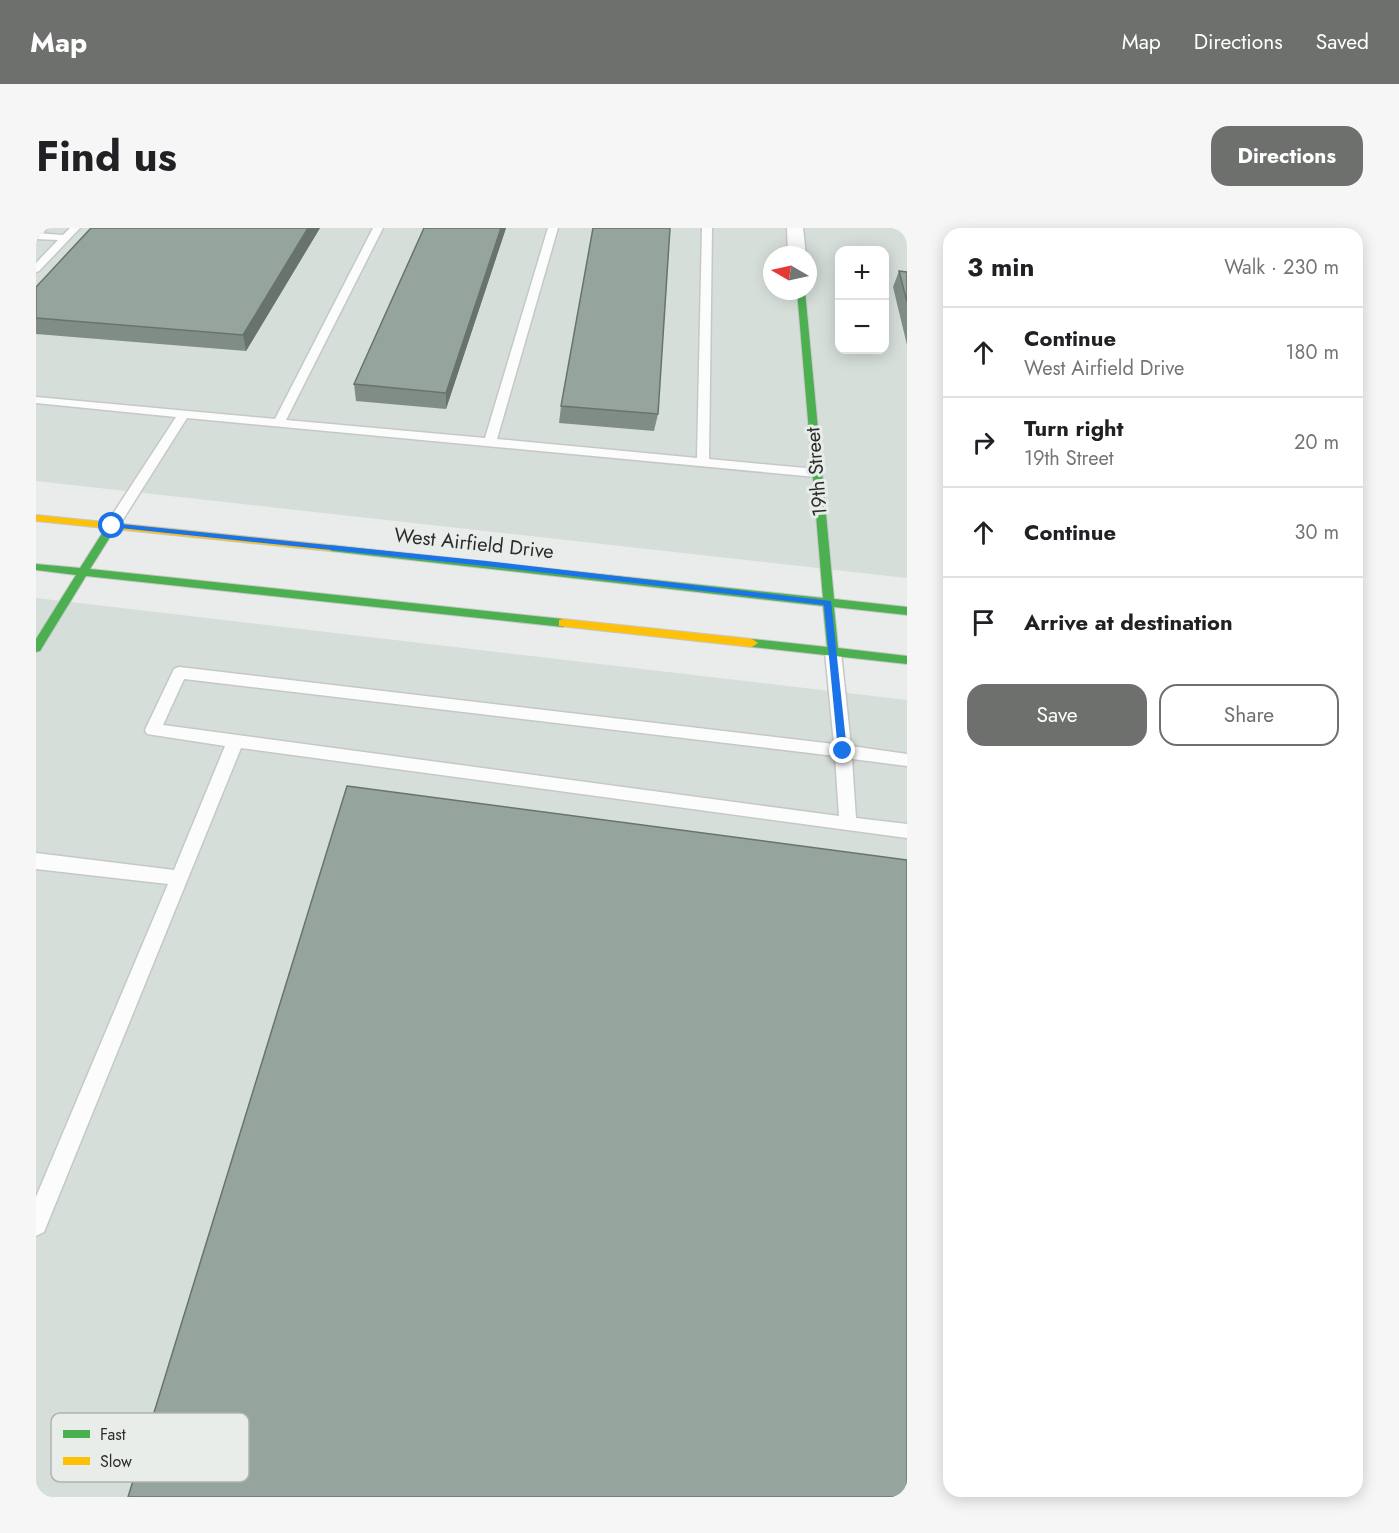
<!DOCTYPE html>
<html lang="en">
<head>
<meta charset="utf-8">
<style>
  :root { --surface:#fff; --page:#f6f6f6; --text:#202124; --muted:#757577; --line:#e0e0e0; --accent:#6e706e }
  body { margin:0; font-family:Jost,sans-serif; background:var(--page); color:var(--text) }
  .controls { position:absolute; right:18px; top:18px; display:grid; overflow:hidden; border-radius:12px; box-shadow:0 3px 15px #0003 }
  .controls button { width:54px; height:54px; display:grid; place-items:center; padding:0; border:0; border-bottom:2px solid var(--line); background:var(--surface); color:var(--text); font:30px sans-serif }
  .compass { position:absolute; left:727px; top:18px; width:54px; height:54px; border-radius:50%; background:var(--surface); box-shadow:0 3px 15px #0003; rotate:279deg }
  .stop { position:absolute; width:18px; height:18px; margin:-14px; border:4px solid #1a73e8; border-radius:50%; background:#fff }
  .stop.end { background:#1a73e8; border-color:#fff; box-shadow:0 2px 6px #0008 }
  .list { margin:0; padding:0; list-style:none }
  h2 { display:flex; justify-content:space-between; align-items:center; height:78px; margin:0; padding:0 24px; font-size:26px }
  h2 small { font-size:20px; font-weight:400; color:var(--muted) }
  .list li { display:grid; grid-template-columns:39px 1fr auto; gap:18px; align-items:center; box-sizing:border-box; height:90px; padding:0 24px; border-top:2px solid var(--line) }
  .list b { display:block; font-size:22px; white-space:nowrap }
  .list p { margin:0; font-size:20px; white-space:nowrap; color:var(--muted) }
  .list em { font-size:20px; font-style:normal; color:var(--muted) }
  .actions { display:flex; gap:12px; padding:18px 24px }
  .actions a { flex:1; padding:14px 0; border:2px solid var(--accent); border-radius:18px; text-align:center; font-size:21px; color:var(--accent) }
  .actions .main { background:var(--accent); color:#fff }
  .icon { flex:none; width:33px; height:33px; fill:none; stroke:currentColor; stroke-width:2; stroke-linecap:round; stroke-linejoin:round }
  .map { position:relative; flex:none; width:871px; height:1269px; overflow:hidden; border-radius:18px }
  header { display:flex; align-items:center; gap:36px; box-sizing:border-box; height:84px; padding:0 30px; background:var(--accent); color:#fff }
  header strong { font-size:28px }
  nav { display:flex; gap:33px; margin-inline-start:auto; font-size:21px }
  .intro { display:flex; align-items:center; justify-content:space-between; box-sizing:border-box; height:144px; padding:0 36px }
  h1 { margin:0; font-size:42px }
  .button { padding:15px 27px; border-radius:18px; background:var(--accent); color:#fff; font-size:21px; font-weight:700 }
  main { display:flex; gap:36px; padding:0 36px }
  aside { flex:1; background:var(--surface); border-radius:18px; box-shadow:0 3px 15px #0003 }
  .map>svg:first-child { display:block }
</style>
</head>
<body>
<header>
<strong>Map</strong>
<nav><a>Map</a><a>Directions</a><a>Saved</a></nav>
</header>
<div class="intro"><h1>Find us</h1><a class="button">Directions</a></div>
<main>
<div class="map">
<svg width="871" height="1269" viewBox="0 0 871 1269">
  <rect width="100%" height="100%" fill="#e9ecea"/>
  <path fill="#d5ded9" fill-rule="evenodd" d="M0 0H871V350L0 253ZM804 22H848V122H804ZM736 27H772V63H736Z
    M0 370 871 472V1269H0Z"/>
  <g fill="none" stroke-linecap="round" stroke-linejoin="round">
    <g stroke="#c6c8c7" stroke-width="3">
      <path id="lane" d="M34 0H44L3 43 0 44V35L22 12 0 11V5L27 7Z
        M337 0H347L250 192 449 210 512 0H522L461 211 661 230 666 0H676L673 231 780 241 786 245 780 249 151 190 81 301H71L69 298 140 189 0 175V169L239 191Z
        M797 419 802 420 805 424 815 518 871 526V538L816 531 820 590 871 596V610L205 520 8 1004 0 1008V969L132 656 0 641V625L138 642 189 518 111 506 109 502 138 441 143 439 798 516 789 424 792 420ZM148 451 799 528 803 588 127 497Z"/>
    </g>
    <g stroke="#c6c8c7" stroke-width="3">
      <path id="street" d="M0 0H11L6 7 0 8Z
        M751 0H767L770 27H752Z"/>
    </g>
    <g stroke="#c6c8c7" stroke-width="2">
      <path id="fast" d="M761 63H769L798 371 871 379V387L798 379 802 420 871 428V436L716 419 710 415 716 411 791 419 787 378 294 323 289 320 294 317 787 370Z
        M76 295 81 298 54 341 527 391 533 395 527 399 50 348 4 423 0 424V411L40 347 0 342V336L44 340 72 296Z"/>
    </g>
    <g stroke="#c6c8c7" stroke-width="2">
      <path id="slow" d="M0 287 294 317 299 320 294 323 0 293Z
        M527 391 716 411 722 415 716 419 523 398V392Z"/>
    </g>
    <use href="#lane" fill="#fcfcfc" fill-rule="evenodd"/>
    <use href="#street" fill="#fcfcfc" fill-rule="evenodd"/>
    <use href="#fast" fill="#4caf50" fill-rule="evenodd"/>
    <use href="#slow" fill="#ffc107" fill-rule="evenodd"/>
  </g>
  <path fill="#808d86" d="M284 0 210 123 0 106V59Z
    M388 0H470L410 181 320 173 318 156Z
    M863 43 871 44V117L857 59Z
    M525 178 622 186 618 203 523 195Z"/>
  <path fill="#68736d" d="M272 0H284L210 123 207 107Z
    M465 0H470L410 181V165Z"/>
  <path fill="#95a49c" stroke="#68736d" stroke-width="1.5" d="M55 0H272L207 107 0 90V59Z
    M388 0H465L410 165 318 156Z
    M557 0H634L622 186 525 178Z
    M863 43 871 44V74Z
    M311 558 871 632V1269H92Z"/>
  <path fill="#1a73e8" d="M76 295 450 333 795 373 811 523 807 527 802 523 788 377 450 338 74 299Z"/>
  <g text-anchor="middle" stroke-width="6" stroke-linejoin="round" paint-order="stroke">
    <g font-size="20" fill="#2b2d2c" stroke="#e8edea">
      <text transform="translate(780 244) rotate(-95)" y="7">19th Street</text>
      <text transform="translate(438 315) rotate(6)" y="7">West Airfield Drive</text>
    </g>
  </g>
  <rect x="15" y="1185" width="198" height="69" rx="9" fill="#e8edea" stroke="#afb3b1" stroke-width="1.5"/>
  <rect x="27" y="1202" width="27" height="8" fill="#4caf50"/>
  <rect x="27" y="1229" width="27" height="8" fill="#ffc107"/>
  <g font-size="16" fill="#2b2d2c">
    <text x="64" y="1212">Fast</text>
    <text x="64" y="1239">Slow</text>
  </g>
</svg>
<div class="controls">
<button>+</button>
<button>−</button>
</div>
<svg class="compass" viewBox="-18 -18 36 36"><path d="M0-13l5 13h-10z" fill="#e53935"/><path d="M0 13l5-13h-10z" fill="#757577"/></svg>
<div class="stop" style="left:76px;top:298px"></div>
<div class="stop end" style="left:807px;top:523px"></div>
</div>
<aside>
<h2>3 min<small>Walk · 230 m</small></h2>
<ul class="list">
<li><svg class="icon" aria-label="ahead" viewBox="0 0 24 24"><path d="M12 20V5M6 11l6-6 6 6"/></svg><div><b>Continue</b><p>West Airfield Drive</p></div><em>180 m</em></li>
<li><svg class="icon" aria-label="right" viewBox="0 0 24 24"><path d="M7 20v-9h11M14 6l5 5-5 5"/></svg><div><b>Turn right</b><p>19th Street</p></div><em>20 m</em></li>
<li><svg class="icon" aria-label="ahead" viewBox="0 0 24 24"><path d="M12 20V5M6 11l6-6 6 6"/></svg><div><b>Continue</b></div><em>30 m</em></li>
<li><svg class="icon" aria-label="arrive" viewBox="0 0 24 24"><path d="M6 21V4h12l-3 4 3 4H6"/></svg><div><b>Arrive at destination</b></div></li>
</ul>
<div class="actions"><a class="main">Save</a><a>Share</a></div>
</aside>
</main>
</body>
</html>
